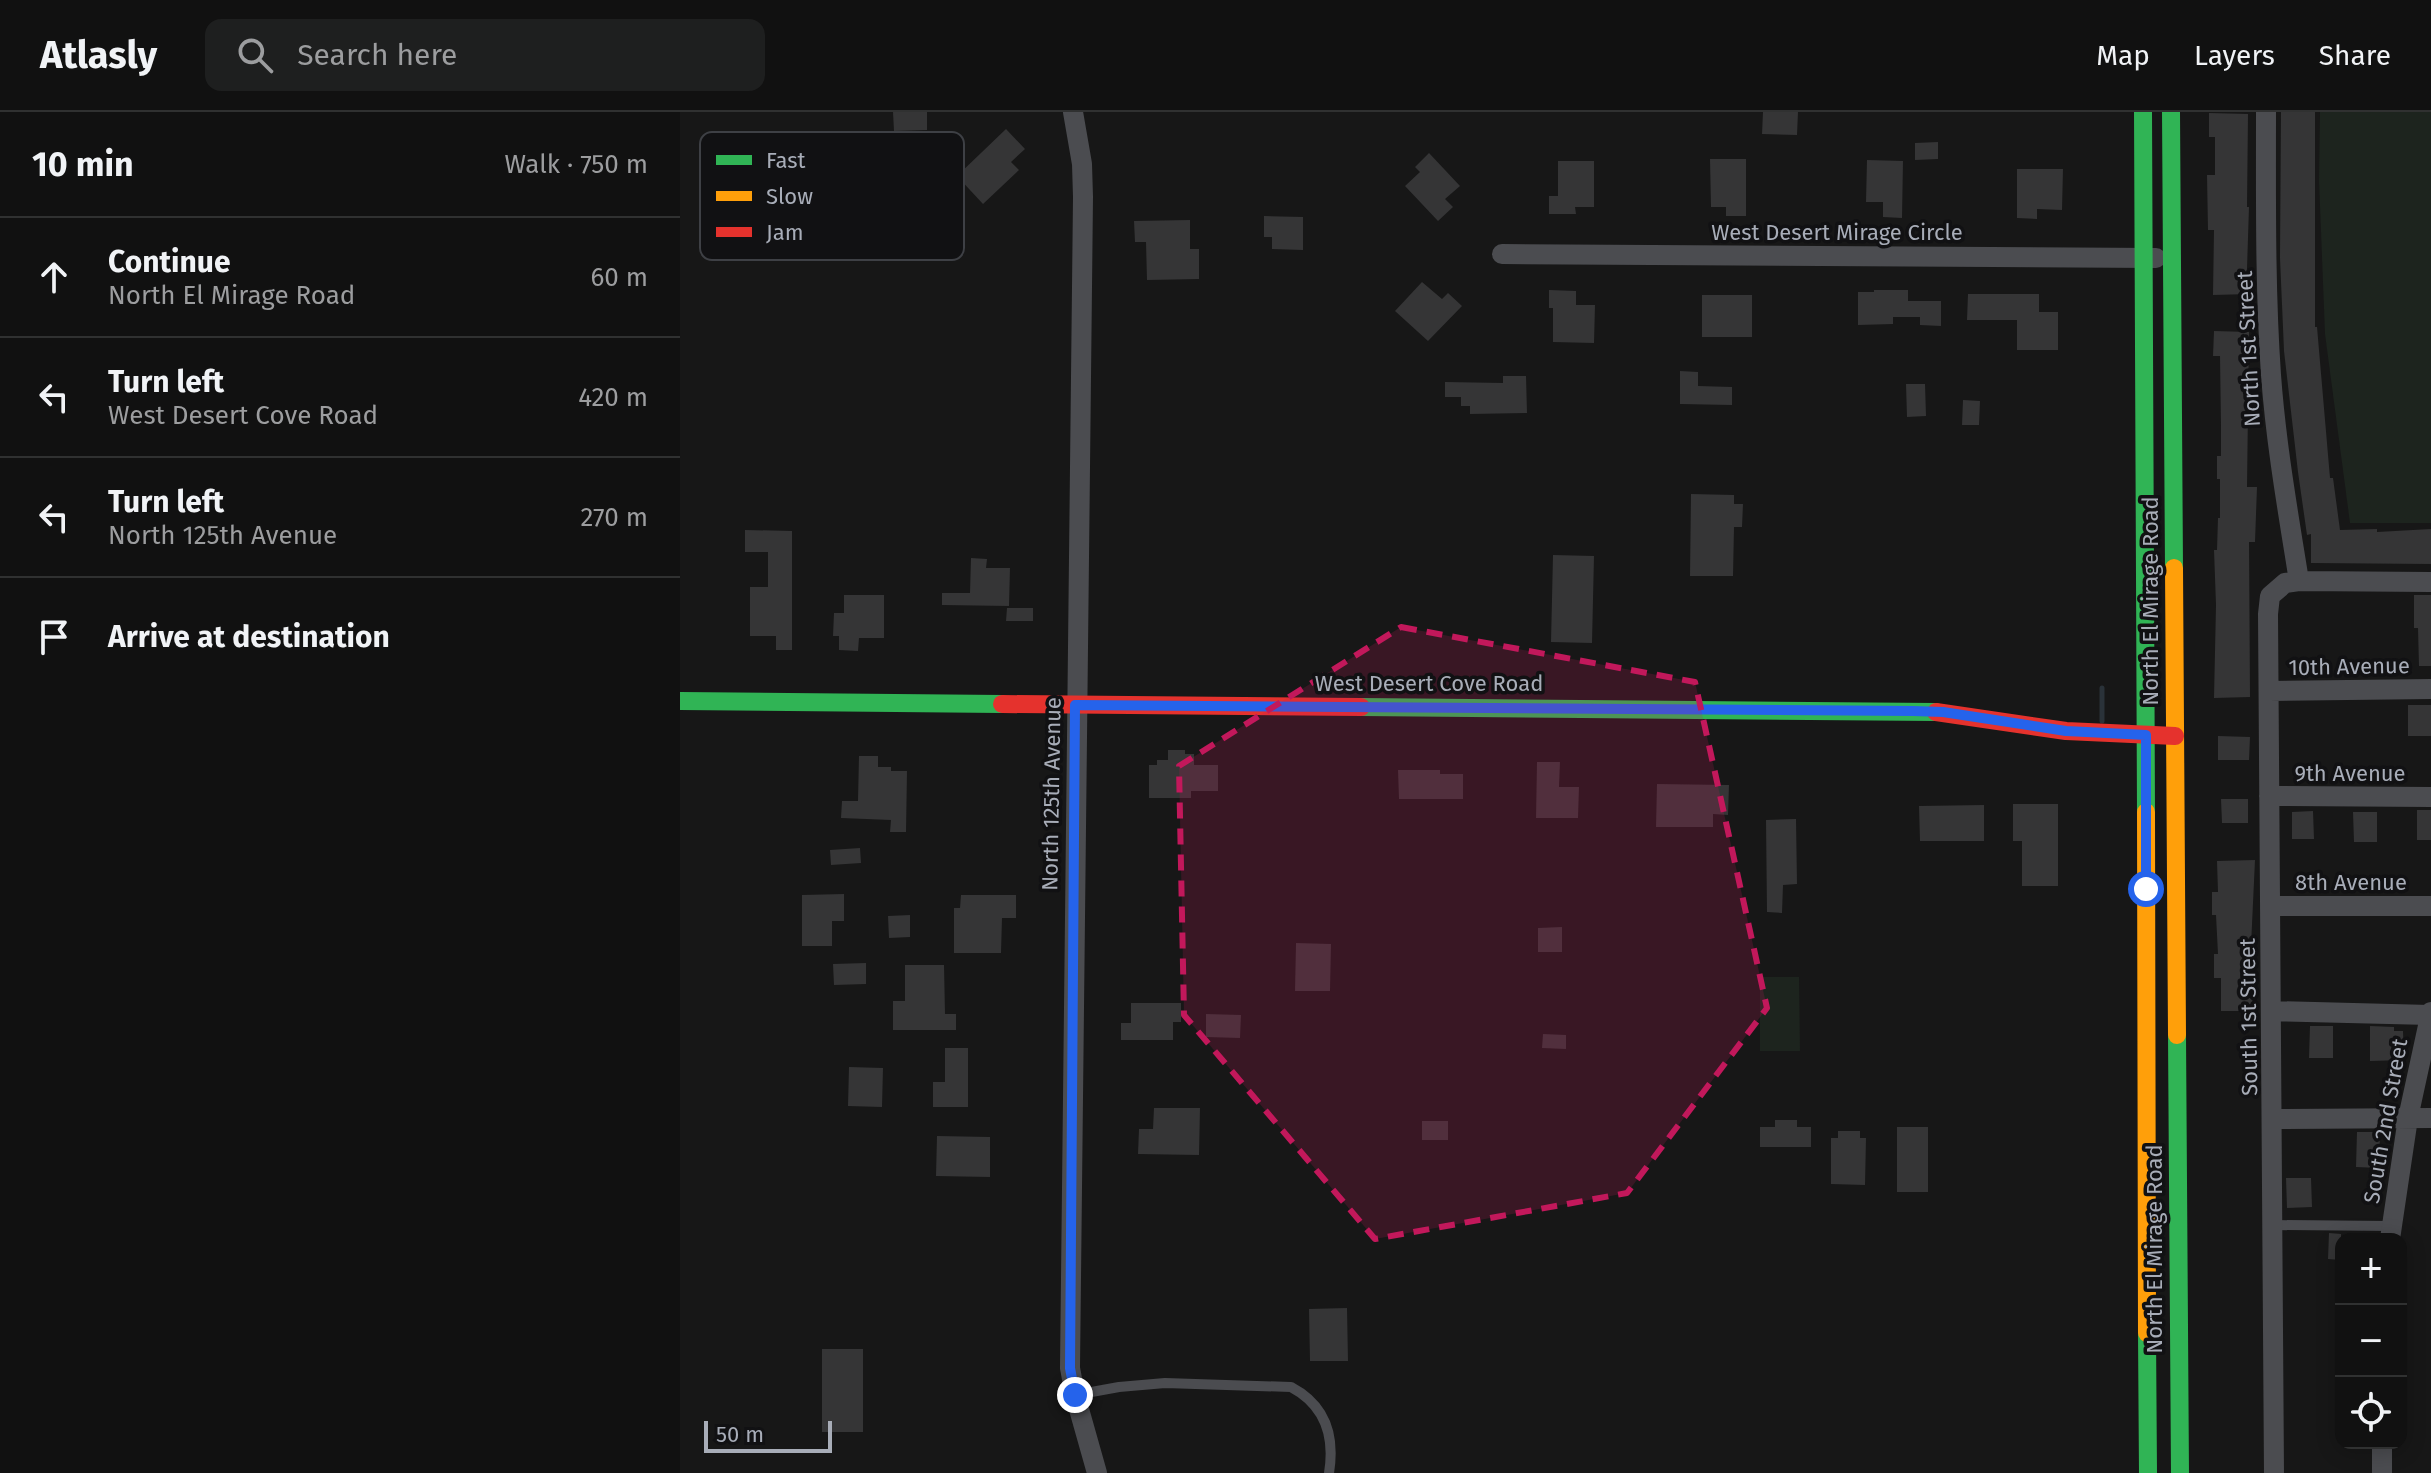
<!DOCTYPE html>
<html lang="en">
<head>
<meta charset="utf-8">
<style>
  :root { --surface:#111; --page:#1e1f1f; --text:#f1f3f6; --muted:#9c9d9f; --line:#303131 }
  body { margin:0; font-family:"Fira Sans",sans-serif; background:var(--page); color:var(--text) }
  .controls { position:absolute; right:24px; bottom:24px; display:grid; overflow:hidden; border-radius:16px; box-shadow:0 4px 20px #0003 }
  .controls button { width:72px; height:72px; display:grid; place-items:center; padding:0; border:0; border-bottom:2px solid var(--line); background:var(--surface); color:var(--text); font:40px sans-serif }
  .scale { position:absolute; left:24px; bottom:20px; width:128px; box-sizing:border-box; padding-left:8px; border:4px solid #a8adb8; border-top:0; font-size:22px; line-height:28px; white-space:nowrap; color:#a8adb8; -webkit-text-stroke:6px #111113; paint-order:stroke }
  .stop { position:absolute; width:24px; height:24px; margin:-18px; border:6px solid #2563eb; border-radius:50%; background:#fff }
  .stop.end { background:#2563eb; border-color:#fff; box-shadow:0 2px 8px #0008 }
  .list { margin:0; padding:0; list-style:none }
  h2 { display:flex; justify-content:space-between; align-items:center; height:104px; margin:0; padding:0 32px; font-size:34px }
  h2 small { font-size:26px; font-weight:400; color:var(--muted) }
  .list li { display:grid; grid-template-columns:52px 1fr auto; gap:24px; align-items:center; box-sizing:border-box; height:120px; padding:0 32px; border-top:2px solid var(--line) }
  .list b { display:block; font-size:30px; white-space:nowrap }
  .list p { margin:0; font-size:26px; white-space:nowrap; color:var(--muted) }
  .list em { font-size:26px; font-style:normal; color:var(--muted) }
  .icon { flex:none; width:44px; height:44px; fill:none; stroke:currentColor; stroke-width:2; stroke-linecap:round; stroke-linejoin:round }
  .map { position:relative; flex:none; width:1751px; height:1361px; overflow:hidden }
  header { display:flex; align-items:center; gap:48px; box-sizing:border-box; height:112px; padding:0 40px; background:var(--surface); border-bottom:2px solid var(--line) }
  header strong { font-size:38px }
  nav { display:flex; gap:44px; margin-inline-start:auto; font-size:28px }
  .search { width:560px; height:72px; background:var(--page); display:flex; align-items:center; gap:20px; box-sizing:border-box; padding:0 28px; border-radius:16px; color:var(--muted); font-size:30px }
  main { display:flex }
  aside { flex:1; background:var(--surface) }
  .map>svg:first-child { display:block }
</style>
</head>
<body>
<header>
<strong>Atlasly</strong>
<div class="search"><svg class="icon" aria-label="search" viewBox="0 0 24 24"><circle cx="10" cy="10" r="6"/><path d="M15 15l6 6"/></svg>Search here</div>
<nav><a>Map</a><a>Layers</a><a>Share</a></nav>
</header>
<main>
<aside>
<h2>10 min<small>Walk · 750 m</small></h2>
<ul class="list">
<li><svg class="icon" aria-label="ahead" viewBox="0 0 24 24"><path d="M12 20V5M6 11l6-6 6 6"/></svg><div><b>Continue</b><p>North El Mirage Road</p></div><em>60 m</em></li>
<li><svg class="icon" aria-label="left" viewBox="0 0 24 24"><path d="M17 20v-9H6M10 6l-5 5 5 5"/></svg><div><b>Turn left</b><p>West Desert Cove Road</p></div><em>420 m</em></li>
<li><svg class="icon" aria-label="left" viewBox="0 0 24 24"><path d="M17 20v-9H6M10 6l-5 5 5 5"/></svg><div><b>Turn left</b><p>North 125th Avenue</p></div><em>270 m</em></li>
<li><svg class="icon" aria-label="arrive" viewBox="0 0 24 24"><path d="M6 21V4h12l-3 4 3 4H6"/></svg><div><b>Arrive at destination</b></div></li>
</ul>
</aside>
<div class="map">
<svg width="1751" height="1361" viewBox="0 0 1751 1361">
  <rect width="100%" height="100%" fill="#171717"/>
  <path fill="#1d241e" d="M1640 0H1751V411H1670L1645 222 1639 68Z
    M1080 865H1119L1120 939H1080Z"/>
  <g fill="none" stroke-linecap="round" stroke-linejoin="round">
    <path stroke="#2a3239" stroke-width="5" d="M1422 576V609"/>
  </g>
  <path fill="#353536" d="M213 0H247V18L214 19Z
    M1083 0H1118L1117 23 1082 22Z
    M1601 0H1635V215H1637L1650 366H1653L1660 418 1697 417V420L1751 417V452L1631 451V422L1627 423 1618 360 1604 239 1600 146Z
    M1529 1 1568 2 1567 95H1569L1567 157H1569L1570 182 1533 183 1534 118H1528L1527 63H1535V25H1529Z
    M326 17 345 37 331 50 339 58 303 92 277 64Z
    M1258 30V47L1235 48V31Z
    M749 41 780 74 765 87 773 95 758 109 725 74 740 60 735 55Z
    M1030 47H1066V104H1046V95H1031Z
    M1187 48 1223 49 1222 106 1203 105V90H1186Z
    M878 49H914V95H895L896 102H869V84H878Z
    M1337 57H1383L1382 98 1357 97V107L1337 106Z
    M584 104 623 105V138L592 137V125H584Z
    M510 108V137H519V167L467 168 466 130H455L454 109Z
    M742 170 762 187 768 181 782 194 748 229 715 199Z
    M869 178 896 179V193H915L914 231 873 230V196H869Z
    M1194 178H1228V189H1261V214L1240 213V205H1213V212L1178 213V180H1194Z
    M1288 182H1359V200H1378V238H1337V208H1287Z
    M1022 183H1072V225H1022Z
    M1534 219 1569 220 1567 375H1577L1575 430H1569L1570 585 1534 586 1536 493 1534 438H1537L1538 406H1540V367H1537V344H1541V314L1540 244H1533Z
    M1000 259 1018 260V274L1052 275V293L1000 292Z
    M823 264H846L847 301 790 302V294H781V285H765V270L823 271Z
    M1226 272H1245L1246 304 1227 305Z
    M1283 288 1300 289 1299 313H1282Z
    M1011 382 1054 383V392H1063L1062 415H1054L1053 464H1010Z
    M65 418 112 419V538H96V524H70V475H88V440H65Z
    M873 443 914 444 912 531 871 530Z
    M291 446 307 447 306 456H330L329 494 262 493V481H290Z
    M164 483H204V526H179L178 539 159 538V524H153L154 501H164Z
    M1734 483H1751V554H1739L1738 516H1734Z
    M327 496H353V509H326Z
    M1728 593H1751V624H1728Z
    M1538 624 1570 625 1569 648H1538Z
    M488 638H505V642H514V653H538V679H511V686H469V653H477V648H488Z
    M179 644H198V655H211V659H227L226 720H210L211 708 161 706 162 689H178Z
    M857 650H880L879 675H899L898 706H856Z
    M718 658H760V662H783V687H719Z
    M977 672 1049 673 1048 703 1033 702V715H976Z
    M1541 687H1568V711H1542Z
    M1333 692H1378V774H1342V729H1333Z
    M1304 693V729H1240L1239 694Z
    M1737 698H1751V728H1737Z
    M1633 699 1634 727H1612V700Z
    M1673 700H1697V730H1674Z
    M1116 707 1117 772 1103 773 1102 801 1087 800 1086 708Z
    M180 736 181 751 151 753 150 738Z
    M1575 748 1571 834 1573 899H1541V866H1534V842H1538L1536 803H1532V780H1538L1537 749Z
    M164 782V809H152V834H122V783Z
    M281 783H336V806H322L321 841H274V796H280Z
    M230 803V825L209 826 208 804Z
    M882 815V840H858V816Z
    M616 831 651 832 650 879H615Z
    M186 851V872L154 873 153 852Z
    M225 853H264L265 902H276V918H213V889H225Z
    M451 891H501V910H493V928H441V911H451Z
    M526 902 561 903 560 926 526 925Z
    M1630 914H1653V946H1629Z
    M1690 914 1714 915V919H1723L1724 948 1690 949Z
    M863 922 886 923V937L862 936Z
    M265 936H288V995H253V970H265Z
    M169 955 203 956 202 995 168 994Z
    M474 996H520L519 1043 458 1042 459 1017H473Z
    M1095 1008H1117V1015H1131V1035H1080V1015H1095Z
    M742 1009H768V1028H742Z
    M1217 1015H1248V1080H1217Z
    M1158 1019H1180V1026H1186L1185 1073 1151 1072V1026H1158Z
    M1677 1020H1700L1699 1056 1676 1055Z
    M257 1024 310 1025V1065L256 1064Z
    M1606 1066H1631L1632 1095 1607 1096Z
    M1649 1121 1661 1122V1148L1648 1147Z
    M667 1196 668 1249H630L629 1197Z
    M142 1237H183V1320H142Z"/>
  <g fill="none" stroke-linecap="round" stroke-linejoin="round">
    <path stroke="#4b4c50" stroke-width="10" d="M1592 1113 1711 1114
      M395 1283 439 1275 485 1271 611 1275C645 1293 655 1324 649 1361"/>
    <path stroke="#4b4c50" stroke-width="20" d="M393 0 402 52 403 85 390 1256 395 1283 417 1361
      M1586 0C1586 88 1585 176 1591 263 1596 332 1608 400 1619 469
      M822 142 1476 146
      M1589 579 1751 577
      M1589 684 1751 685
      M1590 794H1751
      M1591 899 1750 903
      M1593 1007 1751 1006
      M1710 1127 1728 1006 1751 900
      M1702 1331V1361
      M1594 1361 1588 502 1590 484 1605 471 1619 469 1751 470"/>
    <path stroke="#30b455" stroke-width="18" d="M1463 0 1466 700
      M1491 0 1494 456
      M0 589 322 592
      M681 595 1256 600
      M1497 923 1500 1361
      M1467 1221 1468 1361"/>
    <path stroke="#ff9f0a" stroke-width="18" d="M1494 456 1497 923
      M1466 700 1467 1221"/>
    <path stroke="#e5322d" stroke-width="18" d="M322 592 681 595
      M1256 600 1386 619 1495 624"/>
  </g>
  <g fill="none" stroke-linecap="round" stroke-linejoin="round">
    <path stroke="#2563eb" stroke-width="10" d="M395 1283 390 1256 395 593 1233 599 1263 600 1386 619 1466 623V777"/>
  </g>
  <path fill="#c2185b" fill-opacity="0.2" stroke="#c2185b" stroke-width="6" stroke-dasharray="16 10" stroke-linejoin="round" d="M721 515 1015 570 1087 896 947 1081 695 1127 504 903 499 654Z"/>
  <g text-anchor="middle" stroke-width="7" stroke-linejoin="round" paint-order="stroke">
    <g font-size="22" fill="#a8adb8" stroke="#111113">
      <text x="1157" y="128">West Desert Mirage Circle</text>
      <text transform="translate(1568 237) rotate(-93)" y="8">North 1st Street</text>
      <text transform="translate(1470 489) rotate(-90)" y="8">North El Mirage Road</text>
      <text transform="translate(1669 554) rotate(-1)" y="8">10th Avenue</text>
      <text x="749" y="579">West Desert Cove Road</text>
      <text x="1670" y="669">9th Avenue</text>
      <text transform="translate(371 682) rotate(-89)" y="8">North 125th Avenue</text>
      <text x="1671" y="778">8th Avenue</text>
      <text transform="translate(1568 905) rotate(-91)" y="8">South 1st Street</text>
      <text transform="translate(1705 1009) rotate(-80)" y="8">South 2nd Street</text>
      <text transform="translate(1474 1137) rotate(-90)" y="8">North El Mirage Road</text>
    </g>
  </g>
  <rect x="20" y="20" width="264" height="128" rx="12" fill="#111113" stroke="#3e4045" stroke-width="2"/>
  <rect x="36" y="43" width="36" height="10" fill="#30b455"/>
  <rect x="36" y="79" width="36" height="10" fill="#ff9f0a"/>
  <rect x="36" y="115" width="36" height="10" fill="#e5322d"/>
  <g font-size="22" fill="#a8adb8">
    <text x="86" y="56">Fast</text>
    <text x="86" y="92">Slow</text>
    <text x="86" y="128">Jam</text>
  </g>
</svg>
<div class="controls">
<button>+</button>
<button>−</button>
<button><svg class="icon" aria-label="locate" viewBox="0 0 24 24"><circle cx="12" cy="12" r="6"/><path d="M12 2v4M12 18v4M2 12h4M18 12h4"/></svg></button>
</div>
<div class="scale">50 m</div>
<div class="stop" style="left:1466px;top:777px"></div>
<div class="stop end" style="left:395px;top:1283px"></div>
</div>
</main>
</body>
</html>
